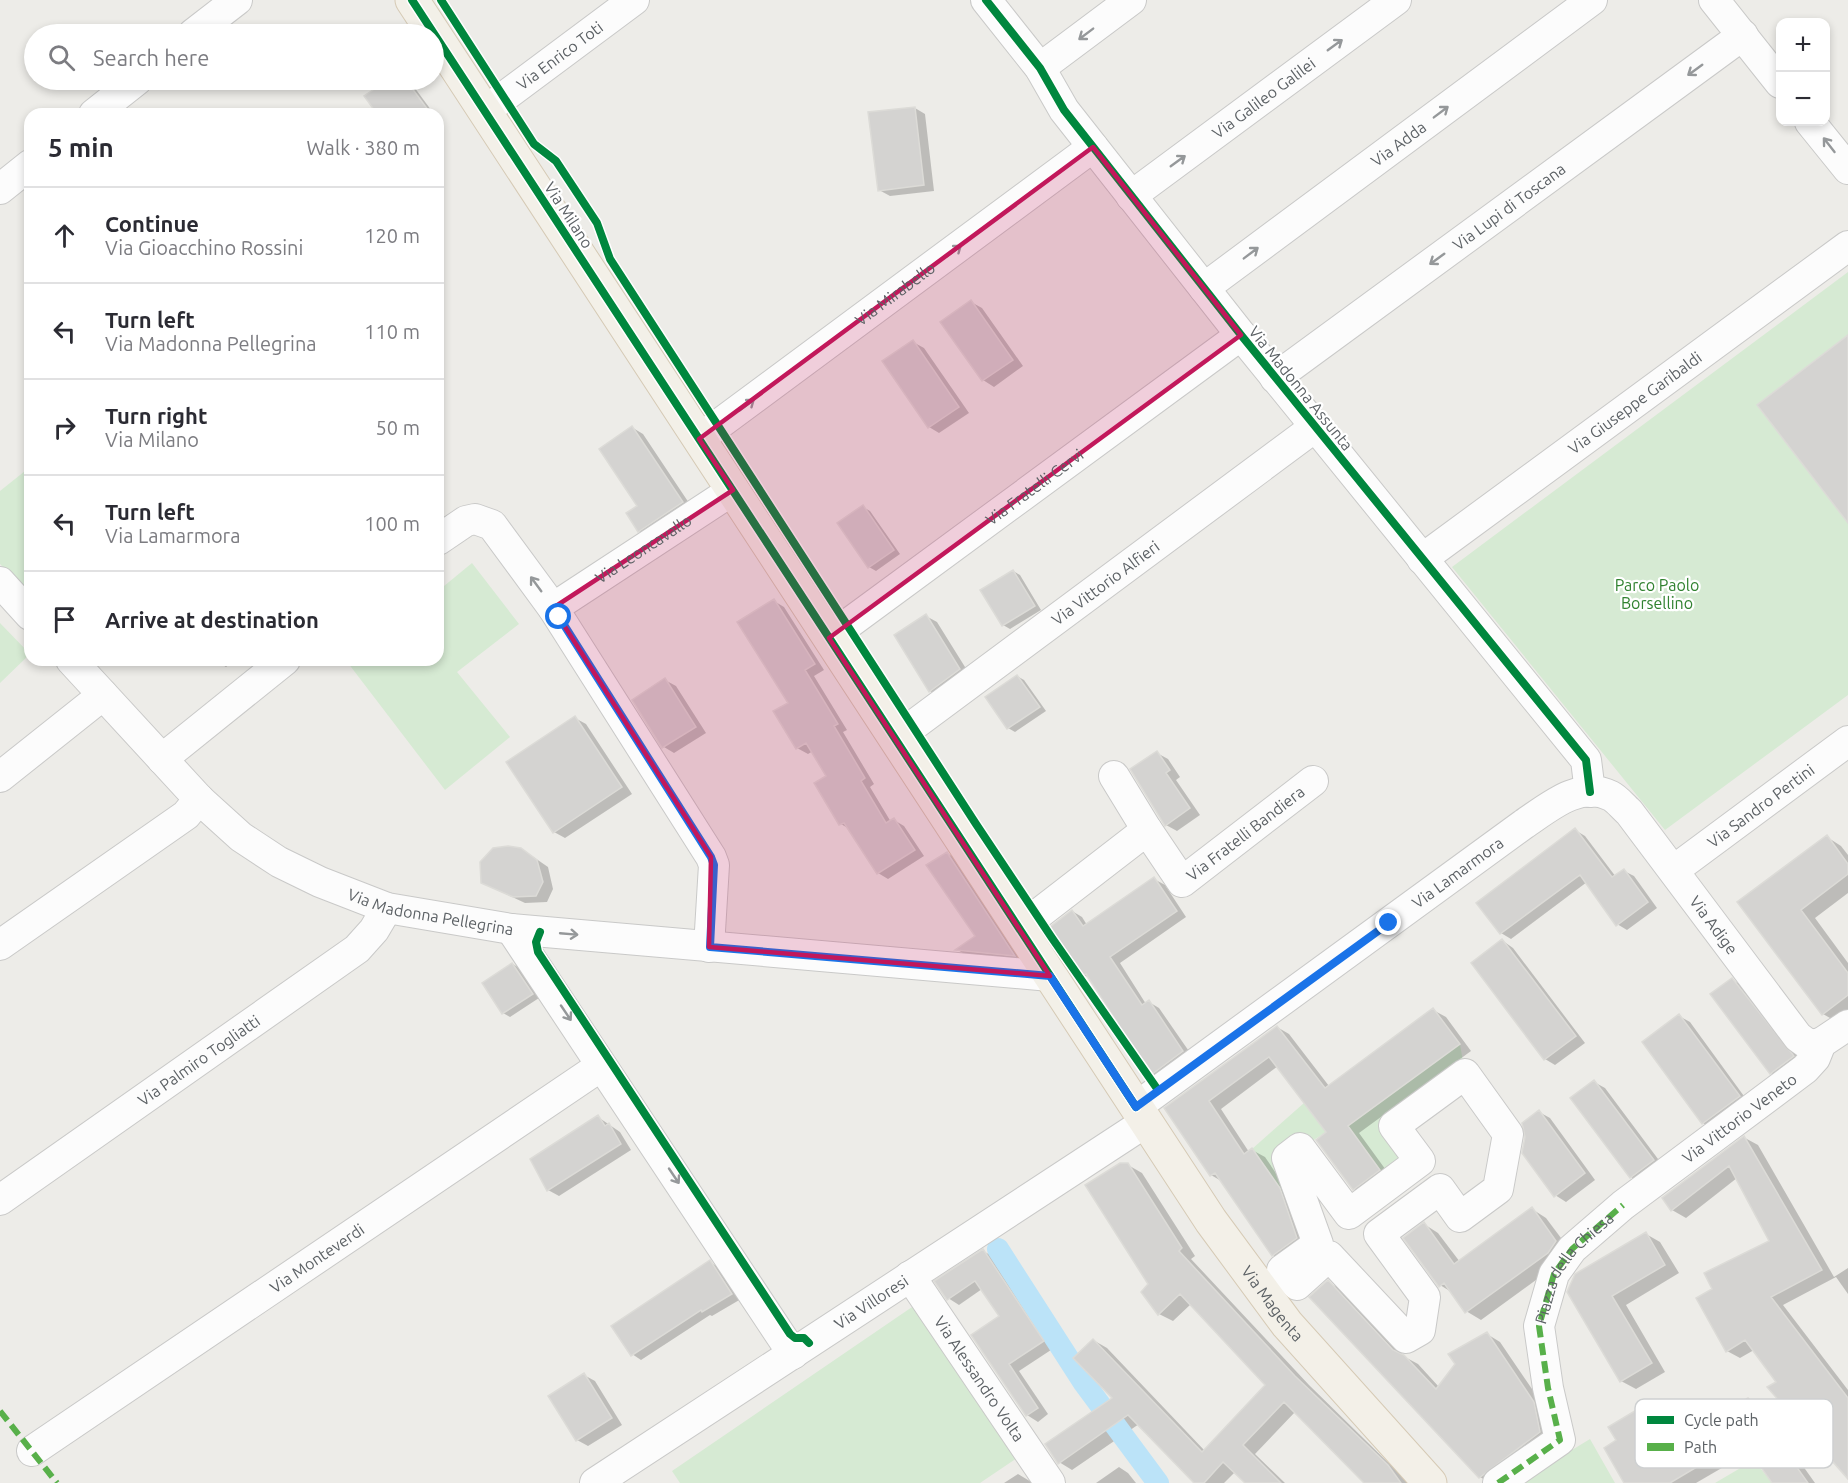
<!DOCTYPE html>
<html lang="en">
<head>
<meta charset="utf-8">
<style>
  :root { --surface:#fff; --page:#f2f2f3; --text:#2b2b33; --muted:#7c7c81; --line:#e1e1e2 }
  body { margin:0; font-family:Ubuntu,sans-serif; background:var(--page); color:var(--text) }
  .controls { position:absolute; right:18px; top:18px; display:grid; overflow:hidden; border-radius:12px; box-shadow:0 3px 9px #0003 }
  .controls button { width:54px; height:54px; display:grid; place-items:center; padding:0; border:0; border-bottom:2px solid var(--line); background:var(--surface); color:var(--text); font:30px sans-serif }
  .stop { position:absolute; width:18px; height:18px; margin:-14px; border:4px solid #1a73e8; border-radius:50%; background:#fff }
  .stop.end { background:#1a73e8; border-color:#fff; box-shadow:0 2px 6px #0008 }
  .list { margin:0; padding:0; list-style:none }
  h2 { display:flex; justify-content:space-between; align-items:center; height:78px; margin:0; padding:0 24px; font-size:26px }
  h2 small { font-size:20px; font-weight:400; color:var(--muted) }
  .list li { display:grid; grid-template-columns:39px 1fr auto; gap:18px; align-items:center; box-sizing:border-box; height:96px; padding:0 24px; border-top:2px solid var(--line) }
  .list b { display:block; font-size:22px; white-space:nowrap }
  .list p { margin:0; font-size:20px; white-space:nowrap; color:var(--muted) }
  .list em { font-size:20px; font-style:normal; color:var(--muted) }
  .icon { flex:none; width:33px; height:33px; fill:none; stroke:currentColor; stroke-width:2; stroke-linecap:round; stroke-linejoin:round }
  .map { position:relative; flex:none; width:1848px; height:1483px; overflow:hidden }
  .search { position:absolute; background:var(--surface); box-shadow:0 3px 9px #0003; left:24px; top:24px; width:420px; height:66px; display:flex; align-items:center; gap:15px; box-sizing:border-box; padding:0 21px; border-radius:33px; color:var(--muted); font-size:22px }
  .panel { position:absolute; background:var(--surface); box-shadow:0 3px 9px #0003; left:24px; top:108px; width:420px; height:558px; border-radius:18px }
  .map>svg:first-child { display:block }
</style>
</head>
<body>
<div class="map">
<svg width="1848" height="1483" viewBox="0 0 1848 1483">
  <rect width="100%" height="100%" fill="#edece8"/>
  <path fill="#d6ead3" d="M1848 272V335L1757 405 1845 519 1848 517V695L1665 830 1452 567Z
    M30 467V597L0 564V491Z
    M472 563 519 624 457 672 510 737 445 790 348 663 352 660H438V591Z
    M0 623 30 654 0 683Z
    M1460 1044 1465 1074 1394 1126 1420 1161 1391 1184 1348 1126Z
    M1304 1103 1326 1132 1300 1149 1318 1244 1252 1149Z
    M915 1305 1017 1458 980 1483H680L672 1471Z
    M1590 1439 1615 1483H1518Z
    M1754 1460 1772 1483H1715Z"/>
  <path fill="#0003" d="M391 80H409L434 114H379L366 97Z
    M915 108 925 114 934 191 890 196 879 190Z
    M971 302 982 308 1023 366 994 387 983 380Z
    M913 342 924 348 969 413 939 433 929 427Z
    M633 428 643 434 693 509 650 537 639 531Z
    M863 507 870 511 900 554 876 571 869 567Z
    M1013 571 1020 575 1041 610 1010 629 1003 625Z
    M774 601 784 607 824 670 814 676 847 730 843 732 874 784 870 787 891 822 894 820 904 826 924 856 888 879 878 873 851 830 841 824 816 783 828 776 813 751 808 754 797 748 775 712 790 703Z
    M926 616 937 622 970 675 941 697 930 691Z
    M214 660H235L226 667Z
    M1017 676 1024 680 1046 711 1015 732 1008 728 987 697Z
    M665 680 676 686 706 733 674 753 664 747 634 700Z
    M575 718 586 724 632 794 565 838 554 832Z
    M1157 753 1168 759 1180 777 1176 780 1200 815 1177 831 1166 825Z
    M1575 830 1585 836 1616 877 1624 871 1634 876 1657 908 1627 930 1617 924 1587 882 1511 939 1501 933Z
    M1827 837 1841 846 1848 855V893L1815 918 1848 963V1014L1837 1022 1823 1014 1740 903Z
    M947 853 956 859 1022 960 966 955 958 950 977 937Z
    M532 856 548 867 553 889 547 902 525 903 493 888Z
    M1154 879 1165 885 1186 917 1120 963 1146 1004 1149 1002 1159 1008 1193 1057 1162 1080 1152 1074 1091 979 1084 975 1072 911 1082 917 1087 925Z
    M1503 941 1513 948 1585 1043 1555 1065 1545 1059Z
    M513 964 519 968 539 998 510 1017 503 1013Z
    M1732 980 1743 986 1803 1063 1782 1079 1771 1073Z
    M1433 1010 1446 1017 1471 1051 1359 1133 1391 1177 1366 1196 1354 1189 1328 1132 1278 1066 1221 1109 1249 1152 1252 1150 1265 1157 1292 1197 1309 1245 1285 1262 1273 1255 1223 1182 1211 1175 1166 1108 1277 1027 1289 1034 1329 1086Z
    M1679 1016 1690 1022 1749 1103 1714 1130 1703 1123 1644 1043Z
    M1594 1082 1605 1088 1664 1167 1642 1183 1631 1177Z
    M1539 1112 1550 1118 1595 1180 1566 1202 1555 1195Z
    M598 1117 620 1132 631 1150 559 1196 548 1190Z
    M1745 1138 1758 1145 1834 1277 1848 1268V1294L1836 1277 1783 1305 1848 1390V1477L1754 1350 1740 1358 1727 1351 1714 1290 1771 1241 1737 1178 1686 1218 1672 1210Z
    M1128 1165 1142 1173 1195 1256 1191 1259 1309 1385 1409 1483H1366L1295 1412 1255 1454 1285 1483H1247L1235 1472 1224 1483H1196L1139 1424 1072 1470 1059 1462 1114 1398 1093 1340 1107 1348 1205 1451 1267 1385 1191 1304 1173 1321 1159 1314 1150 1284Z
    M1532 1209 1546 1218 1570 1250 1562 1261 1481 1320 1466 1311 1453 1293 1440 1285 1424 1224 1438 1233 1460 1262Z
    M1646 1234 1660 1242 1679 1273 1626 1305 1665 1372 1636 1389 1621 1381 1569 1292Z
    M983 1251 994 1257 1054 1348 1019 1371 1048 1414 1038 1422 1027 1415 973 1335 1001 1316 982 1289 959 1305 948 1298Z
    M710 1262 720 1268 741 1299 712 1316 710 1315 641 1360 632 1354Z
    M1328 1282 1342 1290 1405 1357 1418 1364 1439 1387 1487 1334 1500 1342 1547 1411 1553 1440 1490 1483 1480 1477Z
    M584 1375 595 1381 622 1425 588 1446 577 1440Z
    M1748 1399 1762 1408 1815 1483H1775L1751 1451 1696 1483H1626L1638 1411 1652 1419 1667 1445Z
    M1119 1467 1128 1473 1136 1483H1096Z
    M1018 1474 1033 1483H1004Z"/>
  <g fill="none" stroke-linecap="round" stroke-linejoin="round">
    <path stroke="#bbe3f8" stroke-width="22" d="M998 1249 1084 1383 1158 1483"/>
  </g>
  <path fill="#d4d3d1" stroke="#dcdbd7" stroke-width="1.5" d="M388 80H406L431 114H377L364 96Z
    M915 107 924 185 878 191 868 112Z
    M971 300 1013 360 982 381 940 322Z
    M1848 335V523L1757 405Z
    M913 340 959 407 928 428 882 361Z
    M632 426 683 502 638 532 626 513 637 506 599 449Z
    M863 505 894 550 868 568 837 523Z
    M1013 570 1035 606 1002 626 980 590Z
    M774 599 815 664 805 670 838 724 834 726 865 778 861 781 886 823 894 818 915 850 877 874 844 823 839 825 814 783 826 776 806 743 796 749 773 711 788 703 737 622Z
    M926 614 960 669 929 692 894 635Z
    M1017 675 1040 707 1007 729 985 697Z
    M665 678 696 727 662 748 632 700Z
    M575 716 622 787 553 833 506 762Z
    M1157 751 1170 770 1166 773 1190 808 1165 826 1130 769Z
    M1575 828 1612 877 1624 869 1648 902 1616 926 1580 875 1500 934 1476 903Z
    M1827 835 1848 864V874L1801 910 1848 973V995L1822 1015 1737 902Z
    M508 846 521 848 537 860 543 882 536 896 513 897 481 883 480 862 493 848Z
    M947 852 950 857 1015 956 955 950 975 936 926 865Z
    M1154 877 1177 911 1110 957 1142 1005 1149 1000 1183 1051 1151 1075 1115 1023 1117 1022 1086 974 1083 976 1050 927 1072 910 1083 926Z
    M1502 939 1576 1036 1544 1060 1471 963Z
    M512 963 533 994 502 1014 482 983Z
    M1732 978 1794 1056 1770 1074 1710 994Z
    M1433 1008 1460 1044 1348 1126 1380 1170 1353 1190 1316 1140 1326 1132 1269 1057 1209 1101 1244 1154 1252 1148 1280 1188 1297 1238 1272 1256 1215 1173 1210 1176 1164 1108 1277 1026 1325 1088Z
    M1679 1014 1740 1096 1702 1124 1642 1042Z
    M1594 1080 1654 1160 1630 1178 1570 1098Z
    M1539 1110 1585 1173 1554 1197 1522 1153 1525 1137 1522 1123Z
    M598 1115 605 1126 609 1123 621 1144 547 1191 530 1159Z
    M1744 1136 1822 1270 1771 1297 1848 1398V1479L1767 1387 1776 1382 1745 1340 1726 1352 1696 1298 1712 1289 1704 1273 1769 1241 1729 1166 1671 1211 1662 1198Z
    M1120 1163H1128L1182 1248 1179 1251 1295 1376 1388 1465 1401 1483H1364L1284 1402 1243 1445 1281 1483H1245L1223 1462 1204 1483H1194L1128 1415 1058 1464 1045 1444 1112 1398 1073 1358 1093 1339 1202 1452 1265 1385 1180 1294 1158 1315 1141 1292 1148 1284 1085 1185Z
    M1532 1207 1556 1241 1548 1253 1465 1313 1444 1283 1439 1287 1403 1238 1424 1222 1454 1264Z
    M1646 1232 1665 1265 1612 1296 1652 1363 1620 1382 1567 1292 1575 1274Z
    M983 1249 1044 1341 1009 1364 1038 1408 1026 1416 971 1335 999 1316 975 1281 947 1300 934 1281Z
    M710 1260 732 1294 702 1312 701 1310 631 1356 611 1326Z
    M1328 1280 1393 1350 1404 1355 1436 1389 1455 1364 1448 1354 1487 1332 1534 1402 1540 1432 1479 1478 1309 1297Z
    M584 1373 612 1418 576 1441 548 1396Z
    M1748 1398 1808 1483H1772L1742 1440 1670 1483H1624L1604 1448 1616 1440 1608 1427 1638 1409 1659 1448Z"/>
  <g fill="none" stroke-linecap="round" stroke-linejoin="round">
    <g stroke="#c9c9c8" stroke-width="32">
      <g id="minor">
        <path d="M986 0 1040 68 1064 110 1241 335 1586 760 1590 792"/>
        <path d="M1714 0 1780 83"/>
        <path d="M193 34 237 0"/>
        <path d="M1040 68 1131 0"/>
        <path id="s1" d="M485 111 634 0"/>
        <path d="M94 114 137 80"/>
        <path d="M1810 122 1848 169"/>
        <path d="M0 189 30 165"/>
        <path id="s2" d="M1131 196 1396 0"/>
        <path id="s3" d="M1204 288 1592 0"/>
        <path id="s4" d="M1275 378 1743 35"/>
        <path id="s5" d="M699 439 1093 147"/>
        <path d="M438 540 466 521 475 519 492 525 553 608 711 857 714 865 709 947"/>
        <path id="s6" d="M1422 559 1848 246"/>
        <path d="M0 582 30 615"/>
        <path id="s7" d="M553 608 733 490"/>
        <path id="s8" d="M829 638 1241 335"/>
        <path id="s9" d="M71 660 199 799 241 837 279 862 320 882 387 908 511 929 1050 976"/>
        <path id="s10" d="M895 739 1315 427"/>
        <path d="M162 759 285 660"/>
        <path d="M1114 776 1147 830"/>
        <path d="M0 777 103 695"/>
        <path id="s11" d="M1674 870 1848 741"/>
        <path id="s12" d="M1020 928 1147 830 1182 882 1313 781"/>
        <path d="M511 929 793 1354"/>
        <path d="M0 945 186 815 199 799"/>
        <path d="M1465 1074 1508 1134 1498 1189 1460 1217 1440 1189 1379 1234 1425 1297 1420 1330 1406 1338 1329 1256 1297 1285 1282 1270 1318 1244 1287 1158 1300 1148 1349 1214 1420 1161 1394 1126Z"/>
        <path id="s13" d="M1136 1107 1524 824C1548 808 1579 780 1611 796 1617 799 1623 807 1629 812L1798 1037 1809 1045 1821 1043"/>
        <path id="s14" d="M0 1200 357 949 374 930 387 908"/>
        <path id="s15" d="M910 1276 1050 1483"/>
        <path id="s16" d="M32 1451 601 1066"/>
        <path id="s17" d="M595 1483 1146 1122"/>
        <path id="s18" d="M1498 1483 1560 1440 1548 1388 1539 1326 1554 1274 1572 1249 1623 1205 1805 1069 1815 1058 1821 1043 1848 1025"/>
      </g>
    </g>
    <g stroke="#d6cab5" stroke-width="35">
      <g id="major">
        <path id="s19" d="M412 0 1211 1221 1287 1324 1430 1483"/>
      </g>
    </g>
    <use href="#minor" stroke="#fcfcfc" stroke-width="30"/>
    <use href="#major" stroke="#f3f0e8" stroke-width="33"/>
    <path stroke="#58b04a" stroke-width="6" stroke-dasharray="12 6" stroke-linecap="butt" d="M0 1411 57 1483
      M1498 1483 1560 1440 1548 1388 1539 1326 1554 1274 1572 1249 1623 1205"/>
    <g stroke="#fff" stroke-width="11">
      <path id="cycleway" d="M412 0 1136 1107
        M441 0 534 144 556 161 597 223 610 259 976 824 1052 938 1158 1090
        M986 0 1040 68 1064 110 1241 335 1586 760 1590 792
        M540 932 536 942 538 952 790 1334 795 1338H804L809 1343"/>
    </g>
    <use href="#cycleway" stroke="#00873e" stroke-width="8"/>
  </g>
  <defs><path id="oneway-shaft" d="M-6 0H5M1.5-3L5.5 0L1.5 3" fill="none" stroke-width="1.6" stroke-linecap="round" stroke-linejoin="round" transform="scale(1.5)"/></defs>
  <g stroke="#95989a">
    <use href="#oneway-shaft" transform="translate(1086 34) rotate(143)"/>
    <use href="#oneway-shaft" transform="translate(1335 45) rotate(-36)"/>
    <use href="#oneway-shaft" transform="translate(1695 70) rotate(144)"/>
    <use href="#oneway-shaft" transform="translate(1441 112) rotate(-37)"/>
    <use href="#oneway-shaft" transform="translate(1829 145) rotate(-128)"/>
    <use href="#oneway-shaft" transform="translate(1178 161) rotate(-36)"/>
    <use href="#oneway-shaft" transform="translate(954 251) rotate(-37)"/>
    <use href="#oneway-shaft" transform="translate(1251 253) rotate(-37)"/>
    <use href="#oneway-shaft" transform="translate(1437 259) rotate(144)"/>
    <use href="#oneway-shaft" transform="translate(747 405) rotate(-37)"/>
    <use href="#oneway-shaft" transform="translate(536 584) rotate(-126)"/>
    <use href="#oneway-shaft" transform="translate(569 934) rotate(5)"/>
    <use href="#oneway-shaft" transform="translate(566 1013) rotate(56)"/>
    <use href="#oneway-shaft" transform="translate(674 1176) rotate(56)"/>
  </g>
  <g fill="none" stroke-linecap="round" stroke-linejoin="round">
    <path stroke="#1a73e8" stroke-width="8" d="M559 617 711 857 714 865 710 947 1050 976 1136 1107 1389 923"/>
  </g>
  <path fill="#c2185b" fill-opacity="0.2" stroke="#c2185b" stroke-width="4.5" stroke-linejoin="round" d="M1093 147 1241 335 829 638 1050 976 709 947 711 857 553 608 733 490 699 439Z"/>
  <g text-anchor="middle" stroke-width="4.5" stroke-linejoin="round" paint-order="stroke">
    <g font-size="16" fill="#5d6266" stroke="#fff">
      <text dy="6" stroke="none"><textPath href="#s1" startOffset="93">Via Enrico Toti</textPath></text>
      <text dy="6" stroke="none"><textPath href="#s2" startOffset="165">Via Galileo Galilei</textPath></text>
      <text dy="6" stroke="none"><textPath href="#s3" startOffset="242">Via Adda</textPath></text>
      <text dy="6" stroke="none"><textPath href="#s4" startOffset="290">Via Lupi di Toscana</textPath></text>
      <text transform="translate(569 215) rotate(57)" y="6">Via Milano</text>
      <text dy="6" stroke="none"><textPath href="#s5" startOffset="244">Via Mirabello</textPath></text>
      <text transform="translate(1301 388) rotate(51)" y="6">Via Madonna Assunta</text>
      <text dy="6" stroke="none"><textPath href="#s6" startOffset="264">Via Giuseppe Garibaldi</textPath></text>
      <text dy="6" stroke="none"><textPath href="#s8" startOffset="255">Via Fratelli Cervi</textPath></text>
      <text dy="6" stroke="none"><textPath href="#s7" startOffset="108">Via Leoncavallo</textPath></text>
      <text dy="6" stroke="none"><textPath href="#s10" startOffset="262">Via Vittorio Alfieri</textPath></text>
      <text dy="6" stroke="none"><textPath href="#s11" startOffset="108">Via Sandro Pertini</textPath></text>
      <text dy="6" stroke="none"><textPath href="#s12" startOffset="303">Via Fratelli Bandiera</textPath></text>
      <text dy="6" stroke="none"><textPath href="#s13" startOffset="398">Via Lamarmora</textPath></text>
      <text dy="6" stroke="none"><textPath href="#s9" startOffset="452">Via Madonna Pellegrina</textPath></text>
      <text dy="6" stroke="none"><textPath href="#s13" startOffset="742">Via Adige</textPath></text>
      <text dy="6" stroke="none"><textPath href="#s14" startOffset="243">Via Palmiro Togliatti</textPath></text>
      <text dy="6" stroke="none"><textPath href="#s18" startOffset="489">Via Vittorio Veneto</textPath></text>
      <text dy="6" stroke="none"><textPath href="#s16" startOffset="344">Via Monteverdi</textPath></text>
      <text dy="6" stroke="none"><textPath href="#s18" startOffset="261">Piazza della Chiesa</textPath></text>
      <text dy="6" stroke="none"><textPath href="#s17" startOffset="330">Via Villoresi</textPath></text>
      <text dy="6" stroke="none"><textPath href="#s19" startOffset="1562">Via Magenta</textPath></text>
      <text dy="6" stroke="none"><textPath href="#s15" startOffset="124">Via Alessandro Volta</textPath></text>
    </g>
    <g font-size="16" fill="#318230" stroke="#fff">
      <text x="1657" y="591">Parco Paolo<tspan x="1657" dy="18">Borsellino</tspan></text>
    </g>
  </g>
  <rect x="1635" y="1399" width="198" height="69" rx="9" fill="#fff" stroke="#ced0d1" stroke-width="1.5"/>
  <rect x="1647" y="1416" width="27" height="8" fill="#00873e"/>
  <rect x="1647" y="1443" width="27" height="8" fill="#58b04a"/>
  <g font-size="16" fill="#5d6266">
    <text x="1684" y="1426">Cycle path</text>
    <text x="1684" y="1453">Path</text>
  </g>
</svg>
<div class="controls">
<button>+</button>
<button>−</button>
</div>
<div class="stop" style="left:559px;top:617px"></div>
<div class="stop end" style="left:1389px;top:923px"></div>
<div class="search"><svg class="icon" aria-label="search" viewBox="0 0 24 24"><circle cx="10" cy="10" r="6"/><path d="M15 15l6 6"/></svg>Search here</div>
<section class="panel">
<h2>5 min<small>Walk · 380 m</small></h2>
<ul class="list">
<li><svg class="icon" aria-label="ahead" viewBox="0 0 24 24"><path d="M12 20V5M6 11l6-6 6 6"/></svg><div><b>Continue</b><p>Via Gioacchino Rossini</p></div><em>120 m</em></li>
<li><svg class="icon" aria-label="left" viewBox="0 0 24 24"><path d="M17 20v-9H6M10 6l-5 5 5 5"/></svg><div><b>Turn left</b><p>Via Madonna Pellegrina</p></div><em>110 m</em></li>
<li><svg class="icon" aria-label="right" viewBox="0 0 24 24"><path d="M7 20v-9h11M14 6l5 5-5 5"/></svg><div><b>Turn right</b><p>Via Milano</p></div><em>50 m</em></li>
<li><svg class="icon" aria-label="left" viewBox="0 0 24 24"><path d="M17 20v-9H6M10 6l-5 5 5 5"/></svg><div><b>Turn left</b><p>Via Lamarmora</p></div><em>100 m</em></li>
<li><svg class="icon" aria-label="arrive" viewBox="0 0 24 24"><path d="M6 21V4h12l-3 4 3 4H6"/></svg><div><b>Arrive at destination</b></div></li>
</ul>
</section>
</div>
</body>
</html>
